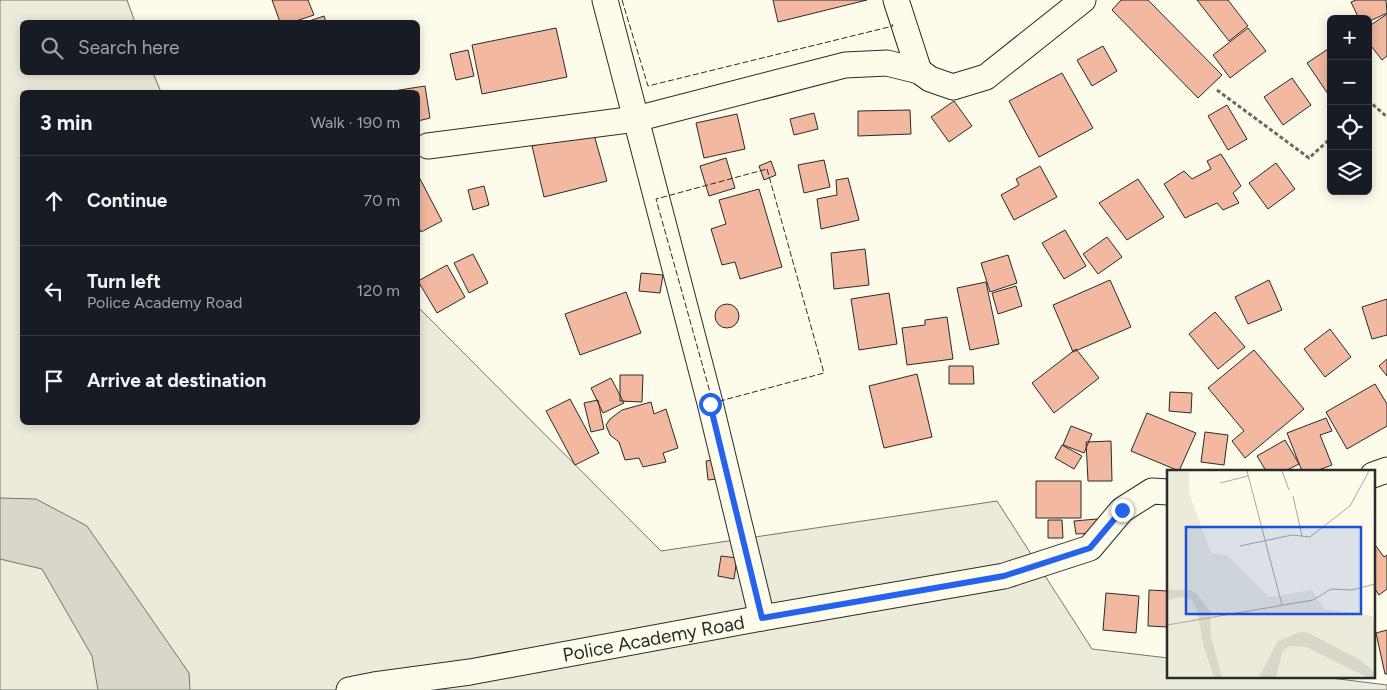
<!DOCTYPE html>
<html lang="en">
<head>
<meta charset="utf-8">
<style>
  :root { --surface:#171b24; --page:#20242c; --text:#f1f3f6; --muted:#9ea1a6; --line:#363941 }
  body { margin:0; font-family:Figtree,sans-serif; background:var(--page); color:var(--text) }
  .controls { position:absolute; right:15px; top:15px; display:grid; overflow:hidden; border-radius:8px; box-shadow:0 2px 12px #0003 }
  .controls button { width:45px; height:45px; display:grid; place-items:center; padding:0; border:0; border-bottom:1px solid var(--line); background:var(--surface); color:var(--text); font:25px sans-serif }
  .stop { position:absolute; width:15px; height:15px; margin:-11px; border:4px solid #2563eb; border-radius:50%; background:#fff }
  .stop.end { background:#2563eb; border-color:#fff; box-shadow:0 1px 5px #0008 }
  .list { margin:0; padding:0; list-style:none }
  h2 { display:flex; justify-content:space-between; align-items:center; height:65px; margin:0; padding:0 20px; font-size:21px }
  h2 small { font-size:16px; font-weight:400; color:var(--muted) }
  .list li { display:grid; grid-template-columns:32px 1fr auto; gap:15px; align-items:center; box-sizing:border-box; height:90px; padding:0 20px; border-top:1px solid var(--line) }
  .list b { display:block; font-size:19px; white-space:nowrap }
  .list p { margin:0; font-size:16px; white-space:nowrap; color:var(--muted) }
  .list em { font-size:16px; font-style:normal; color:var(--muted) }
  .icon { flex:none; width:28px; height:28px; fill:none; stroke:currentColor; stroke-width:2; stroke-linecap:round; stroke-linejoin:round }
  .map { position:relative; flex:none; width:1387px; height:690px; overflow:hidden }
  .search { position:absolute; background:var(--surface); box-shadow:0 2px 12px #0003; left:20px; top:20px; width:400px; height:55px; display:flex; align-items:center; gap:12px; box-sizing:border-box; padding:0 18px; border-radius:8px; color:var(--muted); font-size:19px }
  .panel { position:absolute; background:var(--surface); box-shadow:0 2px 12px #0003; left:20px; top:90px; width:400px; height:335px; border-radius:8px }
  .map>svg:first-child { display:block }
</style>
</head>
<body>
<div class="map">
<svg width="1387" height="690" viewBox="0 0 1387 690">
  <rect width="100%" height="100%" fill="#fdfbea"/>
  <path fill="#ecebdb" stroke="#74746e" d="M0 0H127L135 22H22V72L153 73 161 92H22V422H418V307L661 551 997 501 1092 649 1168 658V676H1315L1387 685V690H0Z"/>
  <path fill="#d8d7c9" stroke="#74746e" d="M0 498 36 499 87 526 189 673 190 690H98L92 656 42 569 0 559Z"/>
  <path fill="#f2b8a0" stroke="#2b2b2b" d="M272 0H308L314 15 293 22H280Z
    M773 0H867L778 22Z
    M1121 0H1148L1222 75 1198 98 1112 10Z
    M1197 0H1228L1248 26 1229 41Z
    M1356 0H1386L1387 13 1368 22V19H1359L1351 2Z
    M1387 14V56L1382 60 1368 42V27Z
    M324 16 326 22H310L309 21Z
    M556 28 567 77 482 94 472 45Z
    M1248 28 1266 51 1230 78 1213 55Z
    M1103 46 1117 71 1092 86 1077 60Z
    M1331 47V93L1328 94 1307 63Z
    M468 50 474 76 456 80 450 54Z
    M1062 73 1093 128 1039 157 1009 101Z
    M1292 78 1311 105 1283 125 1264 97Z
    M425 86 430 118 418 121V92H387Z
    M954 101 972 126 949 142 931 117Z
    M1227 105 1247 139 1228 150 1208 116Z
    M910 110 911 134 858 136V111Z
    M814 113 818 129 794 135 790 119Z
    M737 114 745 149 704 158 696 123Z
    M593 131 607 181 544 197 532 146Z
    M1221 154 1241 186 1233 193 1239 203 1223 210 1217 203 1185 218 1164 184 1184 171 1192 179 1211 169 1207 161Z
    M726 158 735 188 709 196 700 166Z
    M824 160 830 187 804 193 798 165Z
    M771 161 776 175 764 180 759 166Z
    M1276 163 1295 189 1268 209 1249 183Z
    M1040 166 1057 197 1014 220 1001 195 1019 185 1016 179Z
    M418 175 442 221 421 232 418 226Z
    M848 178 859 220 821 229 817 199 837 195 836 180Z
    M1138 179 1164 217 1127 240 1099 203Z
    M484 186 489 205 473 210 468 190Z
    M759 189 782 267 740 279 735 262 722 265 711 229 726 224 719 200Z
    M1065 230 1086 266 1064 279 1042 243Z
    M1107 237 1122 257 1098 274 1083 254Z
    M865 249 869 285 834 289 831 253Z
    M473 254 488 283 469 293 454 263Z
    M1008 255 1017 283 990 292 981 263Z
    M447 265 465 297 437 313 418 281Z
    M641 273 663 275 660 293 639 291Z
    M1110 280 1131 327 1073 352 1053 305Z
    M1269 280 1282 310 1248 324 1235 297Z
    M986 282 999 344 970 350 957 288Z
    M1016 286 1022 306 998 314 992 293Z
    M626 292 641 333 580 355 565 314Z
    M889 293 897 344 859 350 851 299Z
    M1387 299V335L1372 339 1362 307Z
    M715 316a12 12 0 1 1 24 0a12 12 0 1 1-24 0Z
    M1215 312 1245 347 1218 369 1189 334Z
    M947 317 953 359 907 365 902 328 925 325V320Z
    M1330 329 1351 357 1325 377 1304 349Z
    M1076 349 1099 378 1054 413 1032 383Z
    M1254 350 1304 409 1245 458 1232 441 1244 431 1208 388Z
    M1387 359V376L1379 366Z
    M949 366H973L974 384H949Z
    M917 374 932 437 884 448 869 386Z
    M620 375H643L642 402 620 401Z
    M611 378 624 403 603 413 591 388Z
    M1375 384 1387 404V426L1347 449 1326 412Z
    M1170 392 1192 393 1191 413 1169 411Z
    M570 399 599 453 575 465 546 411Z
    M598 400 604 429 591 432 584 403Z
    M651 402 654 414 666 409 678 448 663 453 666 462 643 467 639 458 625 460 619 442 610 435 606 425 610 419 622 410Z
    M1147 413 1196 433 1179 471 1131 451Z
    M1326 418 1332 431 1320 435 1332 465 1316 471H1302L1287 433Z
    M1071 426 1092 434 1084 453 1063 445Z
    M1205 432 1228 435 1224 465 1201 462Z
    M1285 440 1299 464 1285 471H1266L1257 456Z
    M1111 441 1112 481H1088L1086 442Z
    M1062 445 1082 456 1074 469 1055 458Z
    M723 458 726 478 708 480 706 461Z
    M1036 481H1081V518H1036Z
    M1097 519 1098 533 1076 534 1074 521Z
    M1048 520H1062L1063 538H1048Z
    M1373 542 1384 557 1387 555V589L1379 595 1373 586Z
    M721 556 737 558 734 579 718 576Z
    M1149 590 1168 591V627L1148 626Z
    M1106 593 1139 596 1136 633 1103 630Z
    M1387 630V674H1385L1376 633Z"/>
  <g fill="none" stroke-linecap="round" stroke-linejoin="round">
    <g stroke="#2b2b2b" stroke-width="27">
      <g id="minor">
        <path d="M605 0 710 403 762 618"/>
        <path d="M896 0 919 71"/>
        <path d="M428 146 636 119 845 65 887 63 919 71 930 79 953 87 986 77 1083 0"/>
        <path d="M1373 475 1387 470"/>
        <path id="s1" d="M349 690 374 685 470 672 762 618 1004 576 1090 548 1122 510 1152 491 1168 492"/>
      </g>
    </g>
    <path stroke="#6a6964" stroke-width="3" stroke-dasharray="4 2.5" stroke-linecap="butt" d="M1217 90 1309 158 1331 138
      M1368 104 1370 102 1387 117"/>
    <use href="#minor" stroke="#fdfbea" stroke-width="25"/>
    <path stroke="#2b2b2b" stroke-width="1" stroke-dasharray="6 2.5" stroke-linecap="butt" d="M622 0 648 86 893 26 892 24
      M767 169 824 373 713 403 656 199Z"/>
  </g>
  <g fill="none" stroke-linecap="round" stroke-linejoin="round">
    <path stroke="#2563eb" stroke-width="6" d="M710 404 762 618 1004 576 1090 548 1122 510"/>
  </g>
  <g text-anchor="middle" stroke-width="4" stroke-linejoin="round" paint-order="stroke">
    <g font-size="19" fill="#2b2b2b" stroke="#fdfbea">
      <text dy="7" stroke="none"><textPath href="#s1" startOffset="309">Police Academy Road</textPath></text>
    </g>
  </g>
  <g transform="translate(1167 470)">
    <rect width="208" height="208" fill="#fdfbea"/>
    <path d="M0 1H22V22L44 83 60 85 102 127 145 120 157 139 202 145 207 148V207H0Z" fill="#ecebdb"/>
    <path d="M0 120H23L30 124 43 142 44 167 55 207H47L37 178 30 140 24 129 14 127 0 130ZM133 162 142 163 193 190 207 202V207H200L139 177 121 176 115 183 109 207H92L111 171Z" fill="#d8d7c9"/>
    <path fill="none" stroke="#a9a89e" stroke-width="1" d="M80 1 115 135M115 1 122 20M53 13 81 6M126 26 135 66M73 76 125 65 143 67 183 36 202 1M0 155 146 130 164 119 185 120 208 114"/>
    <path fill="#1d4ed8" fill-opacity="0.15" stroke="#1d4ed8" stroke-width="2.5" d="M19 57H194V144H19Z"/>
    <rect width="208" height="208" fill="none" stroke="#2b2b2b" stroke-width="2.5"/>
  </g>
</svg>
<div class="controls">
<button>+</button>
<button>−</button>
<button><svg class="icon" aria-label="locate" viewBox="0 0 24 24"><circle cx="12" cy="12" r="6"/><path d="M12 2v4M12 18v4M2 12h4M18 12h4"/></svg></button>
<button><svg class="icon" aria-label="layers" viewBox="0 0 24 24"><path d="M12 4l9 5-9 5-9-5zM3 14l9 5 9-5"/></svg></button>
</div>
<div class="stop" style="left:710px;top:404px"></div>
<div class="stop end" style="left:1122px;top:510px"></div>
<div class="search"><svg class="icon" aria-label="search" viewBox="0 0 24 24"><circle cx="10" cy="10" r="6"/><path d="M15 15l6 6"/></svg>Search here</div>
<section class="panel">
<h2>3 min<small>Walk · 190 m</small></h2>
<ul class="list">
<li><svg class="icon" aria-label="ahead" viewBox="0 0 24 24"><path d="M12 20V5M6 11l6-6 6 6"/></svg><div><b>Continue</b></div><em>70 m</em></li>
<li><svg class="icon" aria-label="left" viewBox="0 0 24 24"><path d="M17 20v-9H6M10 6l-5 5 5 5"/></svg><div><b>Turn left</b><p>Police Academy Road</p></div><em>120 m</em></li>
<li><svg class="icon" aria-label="arrive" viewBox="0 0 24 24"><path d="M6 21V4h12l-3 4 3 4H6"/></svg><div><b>Arrive at destination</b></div></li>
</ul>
</section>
</div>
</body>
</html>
